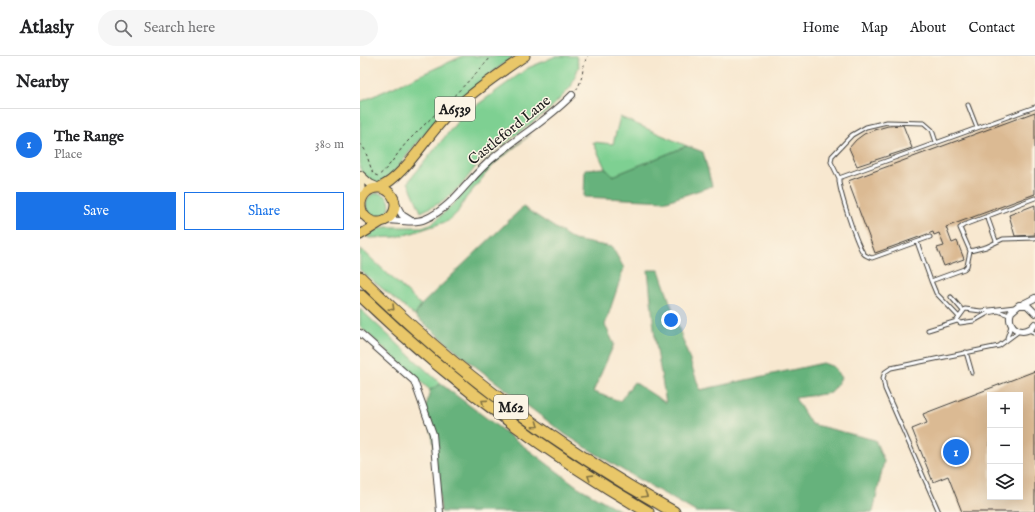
<!DOCTYPE html>
<html lang="en">
<head>
<meta charset="utf-8">
<style>
  :root { --surface:#fff; --page:#f6f6f6; --text:#202124; --muted:#757577; --line:#e0e0e0; --accent:#1a73e8 }
  body { margin:0; font-family:"IM FELL English",serif; background:var(--page); color:var(--text) }
  .controls { position:absolute; right:12px; bottom:12px; display:grid; overflow:hidden; border-radius:0px; box-shadow:0 4px 16px #0002 }
  .controls button { width:36px; height:36px; display:grid; place-items:center; padding:0; border:0; border-bottom:1px solid var(--line); background:var(--surface); color:var(--text); font:20px sans-serif }
  .you { position:absolute; left:311px; top:264px; width:14px; height:14px; margin:-10px; border:3px solid #fff; border-radius:50%; background:#1a73e8; box-shadow:0 0 0 6px #1a73e833 }
  .badge { display:grid; place-items:center; width:26px; height:26px; border-radius:50%; background:var(--accent); color:#fff; font-size:13px; font-weight:700 }
  .pin { position:absolute; translate:-50% -50%; border:2px solid #fff; box-shadow:0 1px 4px #0006 }
  .list { margin:0; padding:0; list-style:none }
  h2 { display:flex; justify-content:space-between; align-items:center; height:52px; margin:0; padding:0 16px; font-size:17px }
  h2 small { font-size:13px; font-weight:400; color:var(--muted) }
  .list li { display:grid; grid-template-columns:26px 1fr auto; gap:12px; align-items:center; box-sizing:border-box; height:72px; padding:0 16px; border-top:1px solid var(--line) }
  .list b { display:block; font-size:15px; white-space:nowrap }
  .list p { margin:0; font-size:13px; white-space:nowrap; color:var(--muted) }
  .list em { font-size:13px; font-style:normal; color:var(--muted) }
  .actions { display:flex; gap:8px; padding:12px 16px }
  .actions a { flex:1; padding:9px 0; border:1px solid var(--accent); border-radius:0px; text-align:center; font-size:14px; color:var(--accent) }
  .actions .main { background:var(--accent); color:#fff }
  .icon { flex:none; width:22px; height:22px; fill:none; stroke:currentColor; stroke-width:2; stroke-linecap:round; stroke-linejoin:round }
  .map { position:relative; flex:none; width:675px; height:456px; overflow:hidden }
  header { display:flex; align-items:center; gap:24px; box-sizing:border-box; height:56px; padding:0 20px; background:var(--surface); border-bottom:1px solid var(--line) }
  header strong { font-size:19px }
  nav { display:flex; gap:22px; margin-inline-start:auto; font-size:14px }
  .search { width:280px; height:36px; background:var(--page); display:flex; align-items:center; gap:10px; box-sizing:border-box; padding:0 14px; border-radius:22px; color:var(--muted); font-size:15px }
  main { display:flex }
  aside { flex:1; background:var(--surface) }
  .map>svg:first-child { display:block }
</style>
</head>
<body>
<header>
<strong>Atlasly</strong>
<div class="search"><svg class="icon" aria-label="search" viewBox="0 0 24 24"><circle cx="10" cy="10" r="6"/><path d="M15 15l6 6"/></svg>Search here</div>
<nav><a>Home</a><a>Map</a><a>About</a><a>Contact</a></nav>
</header>
<main>
<aside>
<h2>Nearby<small></small></h2>
<ul class="list">
<li><span class="badge">1</span><div><b>The Range</b><p>Place</p></div><em>380 m</em></li>
</ul>
<div class="actions"><a class="main">Save</a><a>Share</a></div>
</aside>
<div class="map">
<svg width="675" height="456" viewBox="0 0 675 456">
  <rect width="100%" height="100%" fill="#fcf5e5"/>
  <filter id="ink" filterUnits="userSpaceOnUse"><feTurbulence type="fractalNoise" baseFrequency=".025" numOctaves="2"/><feDisplacementMap in="SourceGraphic" scale="8" xChannelSelector="R" yChannelSelector="G"/><feConvolveMatrix kernelMatrix="1 2 1 2 8 2 1 2 1" color-interpolation-filters="sRGB"/></filter>
  <filter id="wash" filterUnits="userSpaceOnUse"><feTurbulence type="fractalNoise" baseFrequency=".012" numOctaves="4" result="noise"/><feDisplacementMap in="SourceGraphic" scale="16" xChannelSelector="R" yChannelSelector="G"/><feGaussianBlur stdDeviation="0.9" result="paint"/><feColorMatrix in="noise" values="0 0 0 0 0 0 0 0 0 0 0 0 0 0 0 0 0 1.4 0 .05"/><feComposite in="paint" operator="in"/></filter>
  <g filter="url(#wash)">
    <rect width="100%" height="100%" fill="#f8e8d0"/>
    <path fill="#7ed092" stroke="#4d7657" d="M103 0H154L133 16 89 53 59 84 35 115 18 129 3 120 0 111V46Z
      M196 0H216L219 10 211 31 190 53 117 109 104 126 84 145 61 156 48 126 102 60 168 12Z
      M260 61 327 90 253 120 245 112 233 86 253 88Z
      M170 79 134 108 106 142 97 157 88 165 52 177 36 181 9 182 6 180 19 172 26 171H62L73 167 93 148 124 113Z
      M6 149a12 12 0 1 1 24 0a12 12 0 1 1-24 0Z
      M0 192 61 249 55 260 0 214Z
      M0 253 81 328 70 334 0 271Z"/>
    <path fill="#66b27c" stroke="#41674c" d="M327 90 343 96 352 130 307 145 224 141 225 113 245 112 253 120Z
      M163 151 214 184 252 191 264 212 245 269 254 288 233 336 260 345 274 326 306 347 295 283 288 214H299L340 334 463 307 474 311 481 322 471 337 435 342 451 368 515 384 524 405 513 456H336L264 415 206 379 111 307 55 260 61 249Z
      M81 328 218 431 263 456H81L73 383 66 351 70 334Z"/>
    <g id="blocks">
      <path fill="#dbba93" fill-rule="evenodd" d="M675 56V138L586 171 592 187 597 185 604 203 584 210 577 192 584 190 579 177 574 179 573 176 515 197 488 125Z
        M543 69 552 92 497 110 489 92 496 84 504 78 514 74 528 70Z
        M675 149V179L655 180 649 159Z
        M675 315V456H602L588 420 573 426 552 373 567 367 563 358ZM630 339H660V441H630Z"/>
    </g>
  </g>
  <g filter="url(#ink)">
    <use href="#blocks" fill-opacity="0" stroke="#3d3b37" stroke-width="1"/>
    <g fill="none" stroke-linecap="round" stroke-linejoin="round">
      <g stroke="#3d3b37" stroke-width="5">
        <path id="service" d="M608 49 617 72
          M479 122 471 106 472 100 492 79 506 71 527 66 564 67 572 74 576 86
          M675 142 604 169 600 172 610 195 626 191 643 183 675 182
          M627 160 636 185
          M570 181 512 202C509 201 506 200 504 198 497 190 478 132 479 122L675 51
          M557 186 571 225 604 213 607 210 610 195
          M571 225 576 237 598 260
          M591 241 603 255
          M649 259 638 255 628 257 614 265 600 267 597 264 605 253 621 255 655 251
          M568 274 597 265
          M669 274 675 277
          M647 282 651 270
          M606 296 612 317
          M579 456 525 333 523 322 525 316 531 312 639 290 659 275"/>
      </g>
      <g stroke="#3d3b37" stroke-width="8">
        <path id="minor" d="M36 148 42 159 50 164
          M26 164C38 164 54 168 65 163 94 151 109 121 133 102 159 80 188 64 212 39
          M663 248 675 242
          M675 257 667 249H659L651 256C645 273 665 282 675 268
          M0 277 54 325 73 378 80 456"/>
      </g>
      <g stroke="#3d3b37" stroke-width="10">
        <path id="secondary" d="M0 119 10 128 17 131
          M0 127 2 144"/>
      </g>
      <g stroke="#3d3b37" stroke-width="11">
        <path id="primary" d="M20 131C44 121 68 78 89 58 112 36 138 18 165 0
          M1 149a17 17 0 1 1 34 0a17 17 0 1 1-34 0Z
          M0 179 21 166"/>
      </g>
      <g stroke="#3d3b37" stroke-width="13">
        <path id="motorway" d="M0 221C93 314 199 392 314 456
          M0 239C87 323 183 395 288 456"/>
      </g>
      <path stroke="#3d3b37" stroke-width="1" stroke-dasharray="3 3" stroke-linecap="butt" d="M216 34C224 24 221 10 228 0
        M0 87 5 94 13 118 18 120C30 111 37 97 48 85 76 57 105 30 132 0"/>
      <use href="#service" stroke="#fff" stroke-width="3"/>
      <use href="#minor" stroke="#fff" stroke-width="6"/>
      <use href="#secondary" stroke="#f6e9c3" stroke-width="8"/>
      <use href="#primary" stroke="#e9c769" stroke-width="9"/>
      <use href="#motorway" stroke="#e9c769" stroke-width="11"/>
    </g>
    <defs><path id="oneway-chevron" d="M-2-3.5L2.5 0L-2 3.5" fill="none" stroke-width="1.6" stroke-linecap="round" stroke-linejoin="round"/></defs>
    <g stroke="#827242">
      <use href="#oneway-chevron" transform="translate(32 252) rotate(44)"/>
      <use href="#oneway-chevron" transform="translate(124 346) rotate(-143)"/>
      <use href="#oneway-chevron" transform="translate(176 369) rotate(35)"/>
      <use href="#oneway-chevron" transform="translate(230 421) rotate(-148)"/>
      <use href="#oneway-chevron" transform="translate(285 439) rotate(30)"/>
    </g>
  </g>
  <g text-anchor="middle" stroke-width="3" stroke-linejoin="round" paint-order="stroke">
    <g fill="#fcf5e5" stroke="#5f5d58" stroke-width="1">
      <rect x="75" y="41" width="40" height="24" rx="3"/>
      <rect x="134" y="339" width="34" height="24" rx="3"/>
    </g>
    <g font-size="14" font-weight="bold" fill="#1c1c1c">
      <text x="95" y="58">A6539</text>
      <text x="151" y="356">M62</text>
    </g>
    <g font-size="15" fill="#1c1c1c" stroke="#fcf5e5">
      <text transform="translate(149 74) rotate(-39)" y="5">Castleford Lane</text>
    </g>
  </g>
</svg>
<div class="controls">
<button>+</button>
<button>−</button>
<button><svg class="icon" aria-label="layers" viewBox="0 0 24 24"><path d="M12 4l9 5-9 5-9-5zM3 14l9 5 9-5"/></svg></button>
</div>
<div class="you"></div>
<div class="pin badge" style="left:596px;top:396px">1</div>
</div>
</main>
</body>
</html>
